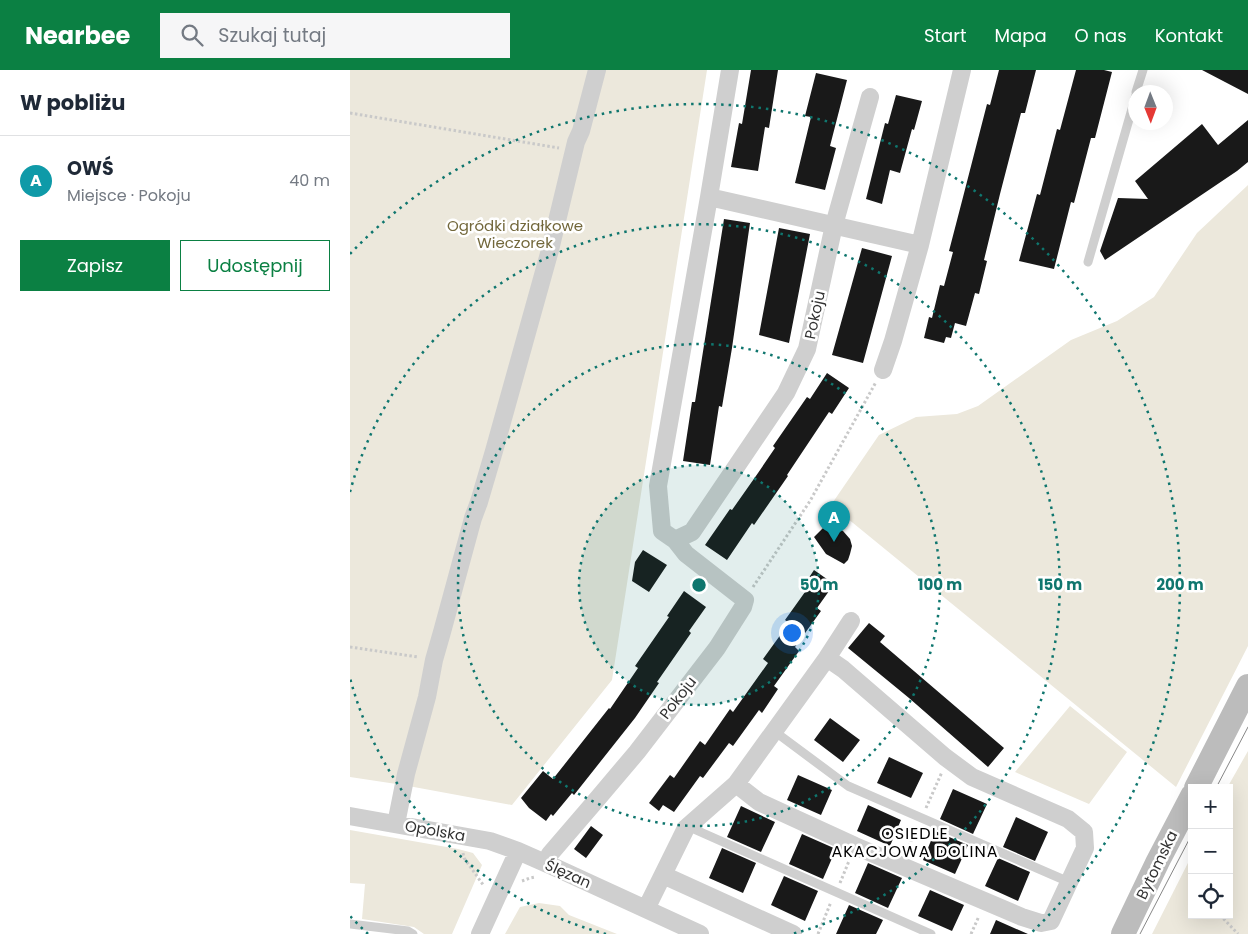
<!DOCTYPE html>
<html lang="pl">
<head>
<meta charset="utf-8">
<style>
  :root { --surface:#fff; --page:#f6f6f7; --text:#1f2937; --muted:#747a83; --line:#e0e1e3; --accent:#0b8043 }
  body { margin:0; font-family:Poppins,sans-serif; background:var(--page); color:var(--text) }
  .controls { position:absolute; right:15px; bottom:15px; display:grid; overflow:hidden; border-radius:0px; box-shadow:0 5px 20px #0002 }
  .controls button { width:45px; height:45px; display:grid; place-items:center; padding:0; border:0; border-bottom:1px solid var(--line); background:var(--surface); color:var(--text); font:25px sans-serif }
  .compass { position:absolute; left:778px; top:15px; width:45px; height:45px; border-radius:50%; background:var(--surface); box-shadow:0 5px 20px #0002; rotate:179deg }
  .you { position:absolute; left:441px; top:562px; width:18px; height:18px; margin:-12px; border:4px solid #fff; border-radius:50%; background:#1a73e8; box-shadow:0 0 0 8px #1a73e833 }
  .badge { display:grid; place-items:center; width:32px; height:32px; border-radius:50%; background:var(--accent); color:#fff; font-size:16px; font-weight:700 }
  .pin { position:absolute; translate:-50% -41px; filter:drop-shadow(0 1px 2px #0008) }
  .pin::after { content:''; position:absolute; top:26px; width:18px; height:15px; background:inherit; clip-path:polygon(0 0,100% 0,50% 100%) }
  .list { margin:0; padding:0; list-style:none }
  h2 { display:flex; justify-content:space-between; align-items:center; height:65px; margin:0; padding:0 20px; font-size:21px }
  h2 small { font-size:16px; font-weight:400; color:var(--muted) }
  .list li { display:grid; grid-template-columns:32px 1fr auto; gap:15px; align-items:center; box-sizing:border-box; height:90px; padding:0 20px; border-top:1px solid var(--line) }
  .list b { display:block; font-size:19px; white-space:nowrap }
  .list p { margin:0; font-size:16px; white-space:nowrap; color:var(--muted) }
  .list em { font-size:16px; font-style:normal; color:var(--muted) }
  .actions { display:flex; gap:10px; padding:15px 20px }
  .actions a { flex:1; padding:11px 0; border:1px solid var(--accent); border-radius:0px; text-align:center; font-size:18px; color:var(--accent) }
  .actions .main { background:var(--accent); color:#fff }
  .icon { flex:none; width:28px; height:28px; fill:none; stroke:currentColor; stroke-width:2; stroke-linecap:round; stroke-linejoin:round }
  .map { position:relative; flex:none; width:898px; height:864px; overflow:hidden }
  header { display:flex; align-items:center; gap:30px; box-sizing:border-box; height:70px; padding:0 25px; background:var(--accent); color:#fff }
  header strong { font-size:24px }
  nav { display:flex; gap:28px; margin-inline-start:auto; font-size:18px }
  .search { width:350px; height:45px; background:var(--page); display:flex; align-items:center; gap:12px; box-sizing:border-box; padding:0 18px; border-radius:0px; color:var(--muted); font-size:19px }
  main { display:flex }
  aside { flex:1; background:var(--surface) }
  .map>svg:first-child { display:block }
</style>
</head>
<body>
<header>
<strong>Nearbee</strong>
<div class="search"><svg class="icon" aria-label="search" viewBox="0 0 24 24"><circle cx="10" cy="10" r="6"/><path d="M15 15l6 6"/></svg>Szukaj tutaj</div>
<nav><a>Start</a><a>Mapa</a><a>O nas</a><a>Kontakt</a></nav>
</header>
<main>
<aside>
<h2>W pobliżu<small></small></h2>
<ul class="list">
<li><span class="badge" style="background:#0f9aa8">A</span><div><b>OWŚ</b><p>Miejsce · Pokoju</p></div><em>40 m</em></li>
</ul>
<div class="actions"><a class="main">Zapisz</a><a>Udostępnij</a></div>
</aside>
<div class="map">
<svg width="898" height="864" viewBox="0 0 898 864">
  <rect width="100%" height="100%" fill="#fff"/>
  <path fill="#ece8dc" d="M0 0H357L262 610 162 735 53 715 0 707Z
    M898 115V576L826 717 481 435 529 365 566 347 607 344 628 336 721 270 767 251 804 227 847 163Z
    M720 636 777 682 739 734 665 702Z
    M898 681V864H802L842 785V845H879V718H877Z
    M0 760 108 779 123 783 132 795 102 864H74L64 857 12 849 15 814 0 813Z
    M189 833 210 836 219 845 267 864H155L170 837Z"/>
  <path fill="#191919" d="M401 0H428L419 58 415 57 408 101 381 97 389 53 392 54Z
    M649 0H686L675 43H671L650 124 634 190 637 191 629 224 625 223 616 256 605 253 601 268 596 267 594 273 574 268 579 247 582 248 590 215 594 216 603 182 599 181 612 131 637 34 640 35Z
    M726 0H754L762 2 745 68H741L724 133 721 132 704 199 669 191 687 124 690 125 707 59 710 60Z
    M852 0H898V24Z
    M466 3 497 10 480 76 486 78 475 120 445 113 461 47 455 46Z
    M546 25 572 31 564 60 562 59 550 103 540 100 532 134 516 129 535 53 538 54Z
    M898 50V92L887 101 755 190 750 181 768 128 798 129 785 111 852 54 868 75Z
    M374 149 400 153 382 278 372 337 369 336 360 395 333 391 342 332H345Z
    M429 158 460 164 439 273 409 265Z
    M512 178 542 186 513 293 482 285Z
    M477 303 499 318 482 344 479 342 437 405 438 406 404 455 402 453 377 490 355 475 380 439 382 440 408 403 425 378 423 376 457 327 460 329Z
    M479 455H484L493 461 500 469 502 476 500 484 498 490 494 494 476 484 464 467 474 457Z
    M293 480 317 495 299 522 282 511 285 492Z
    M464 500 484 514 467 538 471 541 445 577 449 581 424 616 428 619 412 643 409 640 383 676 379 673 353 708 350 706 324 742 313 735 309 741 299 733 320 705 324 708 350 671 355 675 380 639 383 642 418 593 413 589 439 553 435 550 460 515 456 512Z
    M334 521 356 537 339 561 341 563 307 612 309 613 285 648 224 725 222 723 203 746 201 744 196 751 179 738 171 728 193 701 203 709 259 638 260 639 288 598 285 596 319 547 317 546Z
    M519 553 535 566 530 572 654 678 638 697 559 628 498 578Z
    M480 648 510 670 493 692 464 670Z
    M539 687 573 703 561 728 527 713Z
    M448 705 482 720 471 745 437 730Z
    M603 719 637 734 623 764 590 749Z
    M518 735 551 750 540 776 507 761Z
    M391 736 425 752 411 782 377 767Z
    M666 747 698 762 685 791 653 777Z
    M241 756 253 765 236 788 224 779Z
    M585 761 618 775 605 804 573 790Z
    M452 764 486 779 473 809 439 794Z
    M372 778 406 793 393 823 359 808Z
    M648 788 680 802 668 831 635 816Z
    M518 793 552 808 538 838 505 823Z
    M434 806 468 821 455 851 421 835Z
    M580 820 614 835 602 861 568 846Z
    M499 835 533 850 526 864H486Z
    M646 850 678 864H640Z"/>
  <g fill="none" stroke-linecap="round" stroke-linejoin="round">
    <path stroke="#c9c9c9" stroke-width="3" stroke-dasharray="2.5 2.5" stroke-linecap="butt" d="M0 43 209 78
      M403 517 460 431 526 312
      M0 577 68 587
      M576 738 592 702
      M557 781 567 757
      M113 783 114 788 134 816
      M172 811 180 808 185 807
      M490 813 499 791
      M870 845 888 864
      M468 864 481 832
      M621 864 629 846"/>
    <path stroke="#cfcfcf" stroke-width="9" d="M786 22 793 0
      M738 192 786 25
      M424 661 498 716 719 812
      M340 755 346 760 581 864
      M0 854 58 861 63 864"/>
    <path stroke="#cfcfcf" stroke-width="18" d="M359 127 570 175
      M533 300 543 271 570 175 612 0
      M325 470 342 462 436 323 457 279 484 155 520 27
      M386 714 409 732 505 776 672 847 691 853 701 851 735 778 734 762 718 749 622 707 595 687 493 599 477 588
      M0 746 140 771 168 781 202 796 350 864
      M46 754 56 704 77 627 84 590 92 562 123 448 129 432 144 381 200 180 226 72 231 61 247 0
      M195 793 200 784 243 734 287 682 367 578 393 537 395 530 336 484 325 470 312 461 308 416 359 127 380 0
      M313 805 443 864
      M296 839 336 758 386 714 477 588 501 551
      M130 864 168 781"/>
    <path stroke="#bcbcbc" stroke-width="24" d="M846 718 898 616
      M773 864 808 791 842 726"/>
    <path stroke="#878787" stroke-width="1" d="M866 718 898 657
      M790 864 842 764"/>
  </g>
  <circle cx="349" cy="515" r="120" fill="#0f766e" fill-opacity=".12"/>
  <g fill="none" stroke="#0f766e" stroke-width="2.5" stroke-dasharray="2.5 5">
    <circle cx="349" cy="515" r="120"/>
    <circle cx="349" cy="515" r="241"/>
    <path d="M256 864A361 361 0 0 1 0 608M0 422A361 361 0 1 1 442 864"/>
    <path d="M18 864A481 481 0 0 1 0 846M0 184A481 481 0 1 1 680 864"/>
  </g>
  <g text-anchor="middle" stroke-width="5" stroke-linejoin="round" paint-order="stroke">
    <g font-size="15" fill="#72673a" stroke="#fff">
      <text x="165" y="161">Ogródki działkowe<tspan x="165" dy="17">Wieczorek</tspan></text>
    </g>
    <g font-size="15" fill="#323232" stroke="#fff">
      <text transform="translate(465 245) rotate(-78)" y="5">Pokoju</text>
      <text transform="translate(328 628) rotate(-52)" y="5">Pokoju</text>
      <text transform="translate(85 761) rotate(10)" y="5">Opolska</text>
      <text transform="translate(807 795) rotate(-64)" y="5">Bytomska</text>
      <text transform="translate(218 804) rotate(24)" y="5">Ślęzan</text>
    </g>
    <g font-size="16" letter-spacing="1" fill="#000" stroke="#fff">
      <text x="565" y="769">OSIEDLE<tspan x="565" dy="18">AKACJOWA DOLINA</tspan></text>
    </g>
  </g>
  <circle cx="349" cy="515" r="8" fill="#0f766e" stroke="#fff" stroke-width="2.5"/>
  <g font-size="15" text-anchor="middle" font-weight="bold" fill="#0f766e" stroke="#fff" stroke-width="5" stroke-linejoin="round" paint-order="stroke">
    <text x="469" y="520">50 m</text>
    <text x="590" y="520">100 m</text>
    <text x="710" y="520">150 m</text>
    <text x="830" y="520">200 m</text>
  </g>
</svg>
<div class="controls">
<button>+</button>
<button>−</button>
<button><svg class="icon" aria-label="locate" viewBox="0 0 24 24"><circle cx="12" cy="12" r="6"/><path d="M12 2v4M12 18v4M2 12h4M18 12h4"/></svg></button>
</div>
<svg class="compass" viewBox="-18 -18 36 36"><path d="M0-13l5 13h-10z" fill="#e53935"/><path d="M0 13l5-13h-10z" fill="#747a83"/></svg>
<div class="you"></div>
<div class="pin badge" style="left:484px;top:472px;background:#0f9aa8">A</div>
</div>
</main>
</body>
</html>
